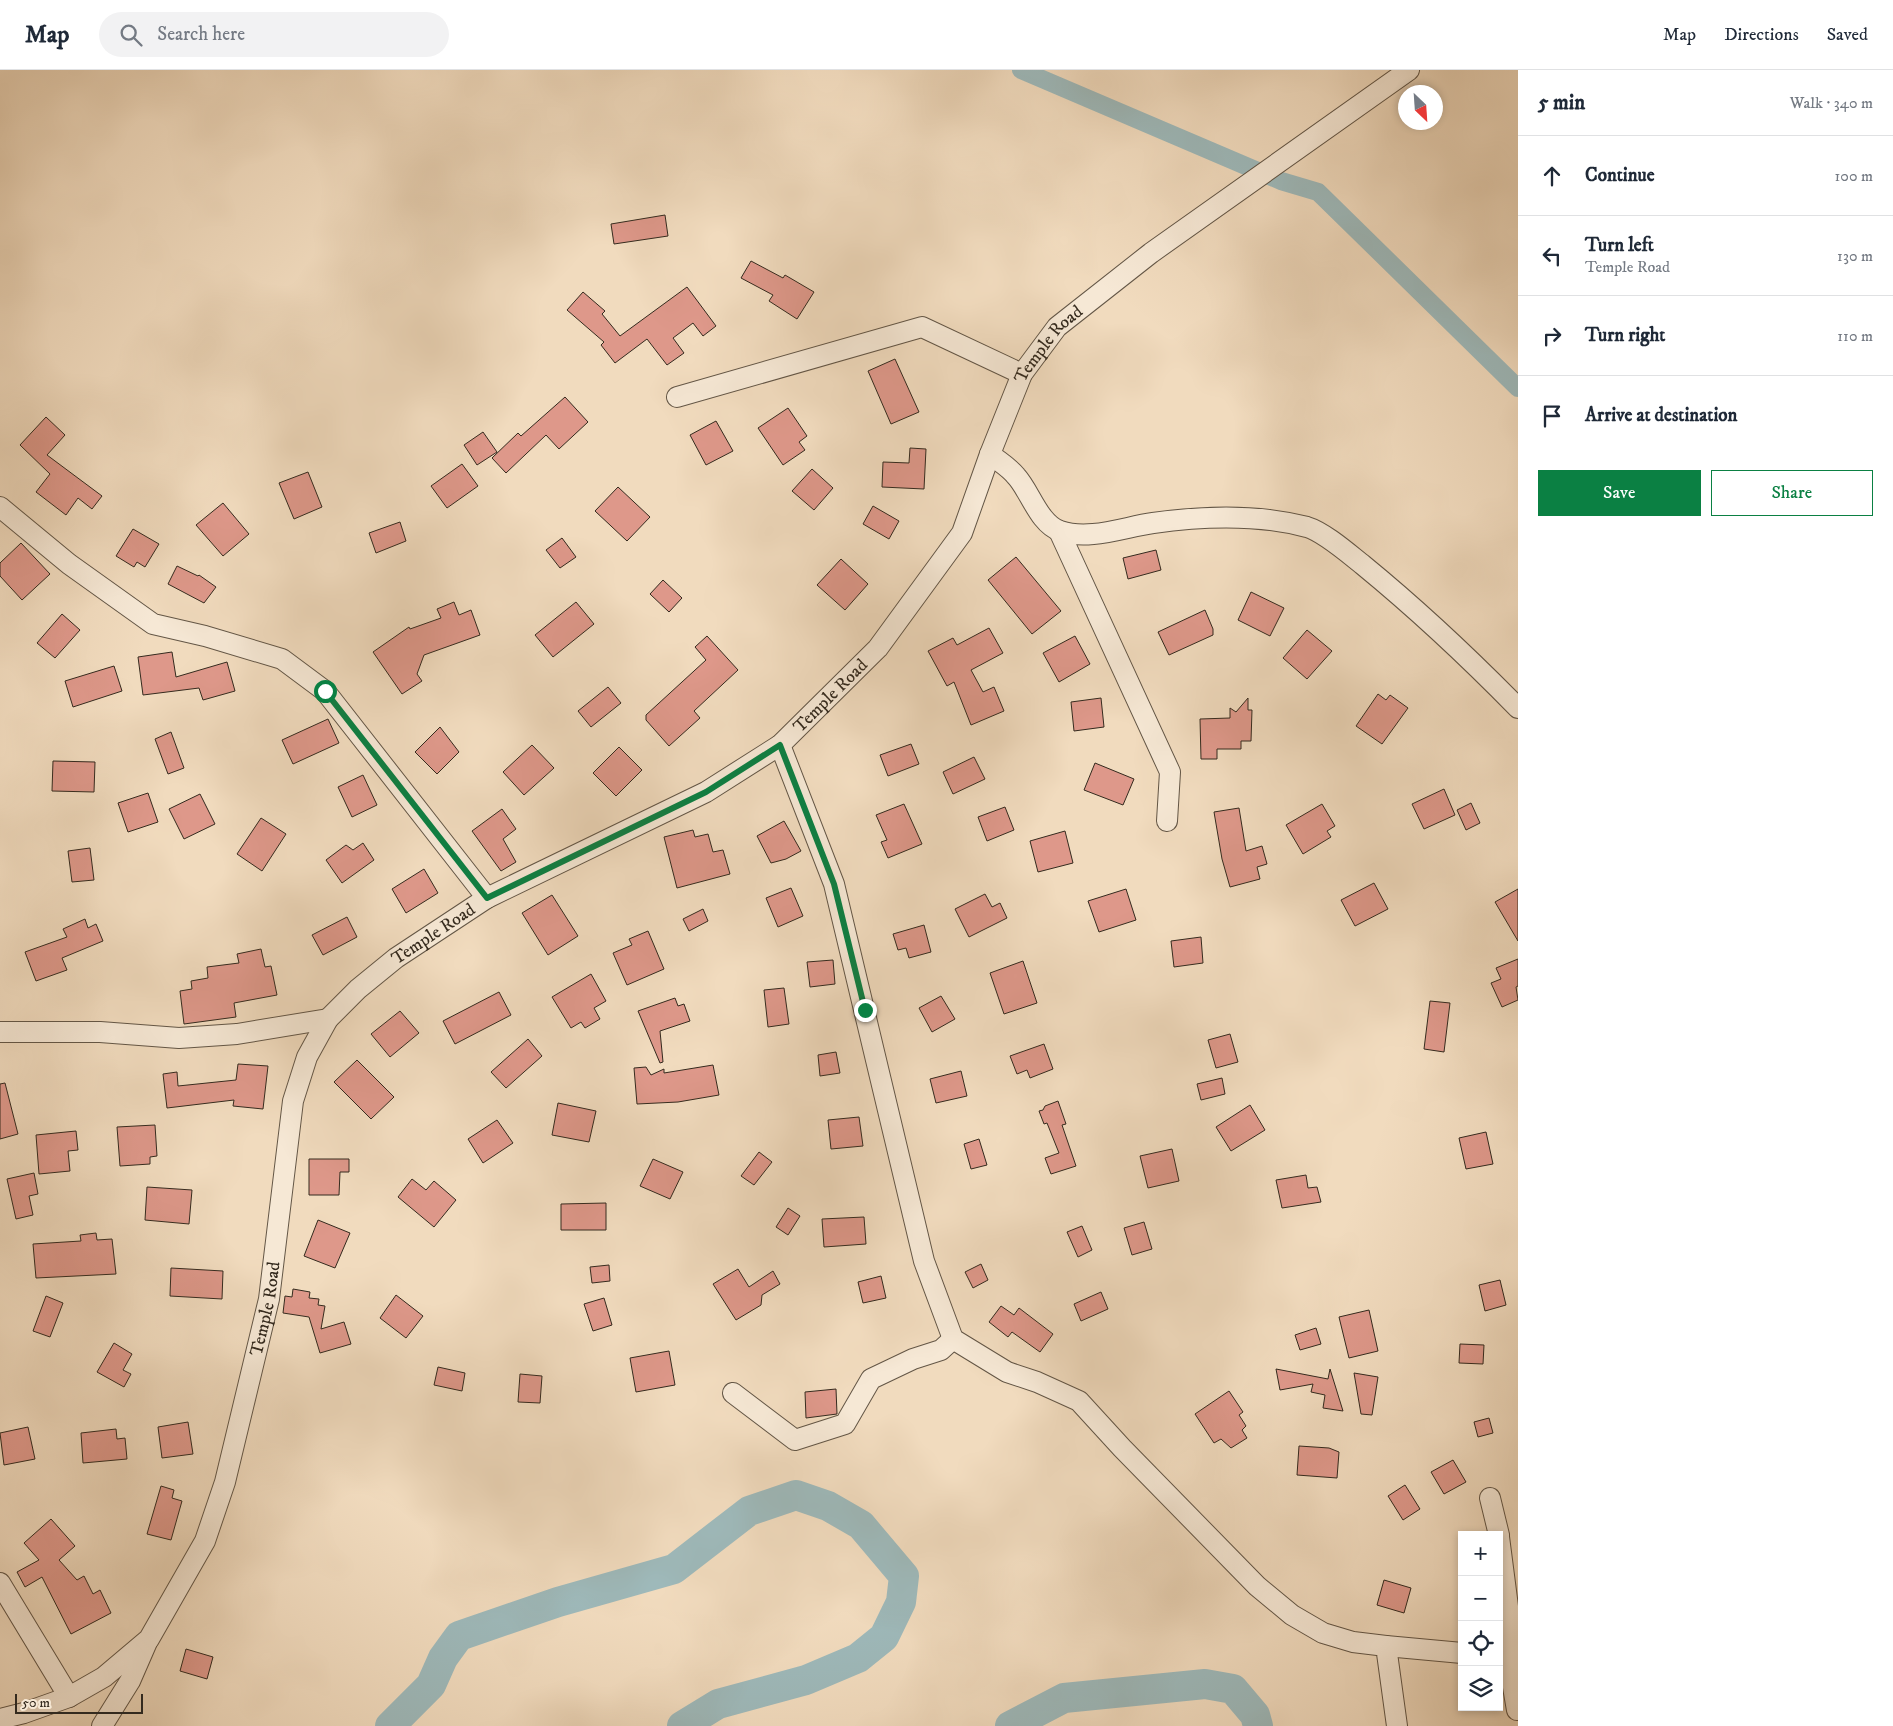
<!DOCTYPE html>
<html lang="en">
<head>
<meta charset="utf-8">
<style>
  :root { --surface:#fff; --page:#f2f2f3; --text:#1f2937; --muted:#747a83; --line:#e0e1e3; --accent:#0b8043 }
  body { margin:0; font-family:"IM FELL DW Pica",serif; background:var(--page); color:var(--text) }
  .controls { position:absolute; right:15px; bottom:15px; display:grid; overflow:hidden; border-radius:0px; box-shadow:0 2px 8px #0003 }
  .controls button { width:45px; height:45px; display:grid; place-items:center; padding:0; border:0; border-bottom:1px solid var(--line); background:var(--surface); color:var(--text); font:25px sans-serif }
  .compass { position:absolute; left:1398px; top:15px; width:45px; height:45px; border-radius:50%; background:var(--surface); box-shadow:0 2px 8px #0003; rotate:155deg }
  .scale { position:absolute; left:15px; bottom:12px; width:128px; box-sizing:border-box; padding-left:5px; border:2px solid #342a1e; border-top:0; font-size:14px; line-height:18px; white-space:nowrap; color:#342a1e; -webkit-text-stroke:4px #f6e8d5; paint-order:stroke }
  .stop { position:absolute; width:15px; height:15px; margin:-11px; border:4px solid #0b8043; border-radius:50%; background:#fff }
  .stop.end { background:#0b8043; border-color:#fff; box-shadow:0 1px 5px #0008 }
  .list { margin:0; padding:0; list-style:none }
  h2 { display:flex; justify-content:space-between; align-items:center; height:65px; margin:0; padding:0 20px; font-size:21px }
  h2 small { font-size:16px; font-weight:400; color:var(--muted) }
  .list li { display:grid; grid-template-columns:32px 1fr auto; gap:15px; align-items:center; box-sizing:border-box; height:80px; padding:0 20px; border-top:1px solid var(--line) }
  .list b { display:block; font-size:19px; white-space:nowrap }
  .list p { margin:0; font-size:16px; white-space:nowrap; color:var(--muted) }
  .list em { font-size:16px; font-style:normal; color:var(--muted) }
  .actions { display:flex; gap:10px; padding:15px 20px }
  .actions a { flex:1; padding:11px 0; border:1px solid var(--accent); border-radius:0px; text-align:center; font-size:18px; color:var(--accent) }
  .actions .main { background:var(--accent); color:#fff }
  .icon { flex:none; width:28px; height:28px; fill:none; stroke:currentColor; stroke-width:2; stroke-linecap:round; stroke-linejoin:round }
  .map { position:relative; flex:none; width:1518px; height:1656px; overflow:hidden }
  header { display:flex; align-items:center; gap:30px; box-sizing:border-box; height:70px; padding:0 25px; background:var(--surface); border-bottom:1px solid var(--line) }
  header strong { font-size:24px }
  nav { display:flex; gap:28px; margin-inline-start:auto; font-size:18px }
  .search { width:350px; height:45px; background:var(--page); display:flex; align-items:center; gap:12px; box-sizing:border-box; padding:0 18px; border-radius:28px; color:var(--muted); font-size:19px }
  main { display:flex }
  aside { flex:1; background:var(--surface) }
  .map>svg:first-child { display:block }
</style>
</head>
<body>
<header>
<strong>Map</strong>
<div class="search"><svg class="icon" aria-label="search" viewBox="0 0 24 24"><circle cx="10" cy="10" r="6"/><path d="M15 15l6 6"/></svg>Search here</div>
<nav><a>Map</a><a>Directions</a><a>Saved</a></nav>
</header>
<main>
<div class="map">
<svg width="1518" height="1656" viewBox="0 0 1518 1656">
  <rect width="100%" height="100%" fill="#f1dbbe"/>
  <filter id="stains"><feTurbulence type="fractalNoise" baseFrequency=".004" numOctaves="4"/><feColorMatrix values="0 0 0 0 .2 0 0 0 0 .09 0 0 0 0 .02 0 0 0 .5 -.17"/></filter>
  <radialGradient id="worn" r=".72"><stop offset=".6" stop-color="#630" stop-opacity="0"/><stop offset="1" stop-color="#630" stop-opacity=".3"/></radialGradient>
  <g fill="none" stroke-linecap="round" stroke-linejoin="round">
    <path stroke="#9eb9ba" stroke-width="18" d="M1021 0 1281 111 1318 122 1518 318"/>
    <path stroke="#9eb9ba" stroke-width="30" d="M390 1656 431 1615 443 1588 459 1566 558 1532 674 1499 749 1441 796 1425 828 1436 861 1455 904 1506 901 1532 884 1567 858 1588 806 1610 718 1634 682 1656
      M1010 1656 1064 1628 1205 1614 1233 1619 1255 1645 1258 1656"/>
  </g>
  <path fill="#de988a" stroke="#342a1e" d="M665 145 668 166 614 174 611 154Z
    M751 191 783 208 785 205 814 222 797 249 769 231 773 225 741 208Z
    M687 217 716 256 703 266 693 253 673 268 684 283 667 295 647 269 615 293 601 275 604 272 567 240 583 222 605 241 602 244 620 266Z
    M895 289 919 342 891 354 868 301Z
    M565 327 588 352 559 379 546 365 506 403 492 388 518 363 521 366Z
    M788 338 807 366 799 372 805 380 783 395 758 358Z
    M46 347 65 365 47 385 102 426 92 439 78 428 66 445 36 422 50 404 20 375Z
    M716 351 733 381 706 395 690 365Z
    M483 362 497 382 477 395 464 375Z
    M910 378 926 379 924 419 882 417 883 392 909 393Z
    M462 394 478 416 447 438 431 416Z
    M812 399 833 418 814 440 792 421Z
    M308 402 322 437 294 449 279 413Z
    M618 417 650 447 627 471 595 441Z
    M223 433 249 464 223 486 196 455Z
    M873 436 899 451 889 469 863 454Z
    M400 452 406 471 376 483 369 463Z
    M133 459 159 474 145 497 137 492 134 497 116 486Z
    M562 468 576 487 560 498 546 480Z
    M21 473 50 504 22 530 0 506V493Z
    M1156 480 1161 500 1128 509 1123 488Z
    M1016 487 1061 541 1032 564 988 510Z
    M841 489 868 514 845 540 817 515Z
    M177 496 198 506 199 505 216 517 204 533 168 514Z
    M663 510 682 528 669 542 650 524Z
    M1251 522 1284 538 1270 566 1238 550Z
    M454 532 459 545 471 540 480 565 424 585 417 604 422 611 402 624 373 582 409 557 410 559 441 548 437 539Z
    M576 532 594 554 553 587 535 565Z
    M1205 540 1213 559V565L1169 585 1158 562Z
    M62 544 80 560 55 588 37 573Z
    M989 558 1003 583 971 600 983 622 994 617 1004 641 971 655 954 612 947 616 928 581 953 568 957 575Z
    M1307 560 1332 581 1307 609 1283 588Z
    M707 566 738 600 694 641 700 648 669 676 646 650V645L706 590 695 577Z
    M1075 566 1090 594 1059 612 1043 583Z
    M172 582 176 607 227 592 235 621 203 630 199 618 143 625 138 587Z
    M114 596 122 621 73 637 65 611Z
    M608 617 621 633 591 657 578 641Z
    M1378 624 1386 630 1390 625 1408 638 1382 674 1356 656Z
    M1101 628 1104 657 1074 661 1071 632Z
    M1248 628V640H1252L1251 671H1241V679H1217V689H1201L1200 649 1230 648V638L1236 642Z
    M328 649 339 673 293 694 282 670Z
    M440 657 459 682 437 704 415 682Z
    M171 662 184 698 168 704 155 669Z
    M911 674 919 694 888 706 880 685Z
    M532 675 554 698 524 725 503 702Z
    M619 677 642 700 616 726 593 703Z
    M974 687 985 709 953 724 943 702Z
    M53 691 95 692 94 722 52 721Z
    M1095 693 1134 709 1123 735 1084 720Z
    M363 705 377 735 352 747 338 717Z
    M1444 719 1455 745 1424 759 1412 734Z
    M148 723 158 752 128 762 118 733Z
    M200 724 215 754 184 769 169 739Z
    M1471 733 1480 753 1466 760 1457 740Z
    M904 734 922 774 888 788 881 772 887 770 876 745Z
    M1322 734 1335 756 1327 761 1331 767 1303 784 1286 755Z
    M1005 737 1014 760 987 771 978 747Z
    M1239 738 1246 781 1262 776 1267 794 1257 797 1260 809 1230 817 1222 789 1214 742Z
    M502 739 516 759 503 769 516 792 501 801 472 761Z
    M261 748 286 764 262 801 237 784Z
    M784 751 801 781 786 789 771 793 757 766Z
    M693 760 695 767 708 764 713 782 723 780 730 804 677 818 664 767Z
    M1065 761 1073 793 1038 802 1030 771Z
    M363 773 374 790 342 813 326 790 346 775 353 780Z
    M90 778 94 810 72 812 68 781Z
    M424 799 438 823 406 843 392 819Z
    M1374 813 1388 839 1355 856 1341 830Z
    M791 818 803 846 778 857 766 828Z
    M1126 819 1136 850 1099 862 1088 831Z
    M1518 819V871L1495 832Z
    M985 824 992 837 1000 833 1007 848 969 867 955 839Z
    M552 825 578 866 548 885 522 843Z
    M703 839 708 851 689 861 683 849Z
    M347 847 357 867 323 885 312 865Z
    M85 849 88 858 96 854 103 871 62 888 67 900 36 911 25 882 67 867 63 859Z
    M924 855 931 882 909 888 906 878 898 880 893 864Z
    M648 861 664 899 627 915 613 883 632 875 629 869Z
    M1201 867 1203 893 1174 897 1171 871Z
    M261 879 265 897 271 896 277 925 234 933 236 947 184 954 180 921 192 919 191 911 208 908 207 897 239 893 237 884Z
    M1518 889V916L1516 917 1518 930 1502 937 1491 913 1501 909 1496 898Z
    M833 890 835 914 810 917 807 892Z
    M1023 891 1037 933 1004 944 990 903Z
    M591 904 606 931 594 938 600 949 585 958 581 952 571 958 552 927Z
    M784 918 789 954 768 957 764 920Z
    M499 922 511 945 455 974 443 951Z
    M941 926 955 949 932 962 919 938Z
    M675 928 678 936 684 934 690 951 660 961 663 992 660 993 638 941Z
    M1430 931 1450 933 1444 982 1424 979Z
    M400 941 419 963 390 987 371 964Z
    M1230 964 1238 992 1216 998 1208 970Z
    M528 969 542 986 506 1018 491 1002Z
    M1044 974 1053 999 1030 1008 1027 1000 1017 1004 1010 986Z
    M836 982 840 1003 820 1006 818 985Z
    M357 990 394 1027 371 1049 334 1012Z
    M238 994 268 996 263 1039 233 1036 234 1030 167 1038 163 1004 177 1002 178 1016 236 1010Z
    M713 995 719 1025 678 1032 637 1034 634 998 646 997 651 1005 664 999V1003Z
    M961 1001 967 1026 936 1033 930 1009Z
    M1222 1008 1225 1024 1201 1030 1197 1014Z
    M5 1013 18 1064 0 1069V1014Z
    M1058 1031 1066 1054 1062 1055 1076 1096 1051 1104 1045 1088 1059 1083 1047 1053 1044 1054 1039 1041 1043 1040 1045 1036Z
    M558 1033 596 1041 589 1072 552 1065Z
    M1250 1035 1265 1060 1231 1081 1216 1057Z
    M859 1047 863 1076 831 1079 828 1050Z
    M497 1050 513 1073 483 1093 468 1069Z
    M155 1055 157 1086 150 1087V1094L120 1096 117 1057Z
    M76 1061 78 1080 68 1081 70 1101 39 1104 36 1065Z
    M1486 1062 1493 1094 1466 1099 1459 1068Z
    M979 1069 987 1095 971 1099 964 1074Z
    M1172 1079 1179 1111 1148 1118 1140 1086Z
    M759 1082 772 1092 754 1115 741 1106Z
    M309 1089H349V1102H340L339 1125H309Z
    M653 1089 683 1102 670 1129 640 1116Z
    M34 1103 38 1124 29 1126 33 1145 16 1149 7 1109Z
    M1306 1105 1308 1118 1317 1117 1321 1132 1282 1138 1276 1110Z
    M412 1109 426 1120 434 1111 456 1130 434 1157 398 1127Z
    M147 1117 192 1120 189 1154 145 1150Z
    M606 1133V1160H561V1134Z
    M788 1138 800 1146 788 1165 776 1157Z
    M864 1147 866 1174 824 1177 822 1149Z
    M318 1150 350 1163 335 1198 304 1186Z
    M1144 1152 1152 1179 1132 1185 1124 1158Z
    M1082 1156 1092 1180 1078 1187 1067 1162Z
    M96 1163 97 1170 112 1169 116 1204 36 1208 33 1174 81 1171 80 1165Z
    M981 1194 988 1210 973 1218 965 1202Z
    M609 1195 610 1211 592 1213 590 1197Z
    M171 1198 223 1201 222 1229 170 1226Z
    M738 1199 749 1217 773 1201 780 1214 762 1225 761 1235 736 1250 713 1214Z
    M881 1206 886 1228 863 1233 858 1212Z
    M1500 1210 1506 1235 1485 1241 1479 1215Z
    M293 1219 310 1222 309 1228 319 1229 318 1235 325 1236 321 1259 344 1252 351 1274 320 1283 309 1247 283 1243 285 1226 292 1227Z
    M1101 1222 1108 1239 1081 1251 1074 1234Z
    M396 1225 423 1246 406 1268 380 1248Z
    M46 1226 63 1233 50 1267 33 1261Z
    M604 1228 612 1255 593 1261 584 1234Z
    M1001 1236 1014 1245 1019 1238 1053 1264 1040 1282 1012 1262 1008 1267 989 1252Z
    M1369 1240 1378 1281 1349 1288 1339 1247Z
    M1316 1258 1321 1274 1300 1280 1295 1265Z
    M114 1273 132 1284 123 1300 131 1304 124 1317 97 1302Z
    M1460 1274 1484 1275 1483 1294 1459 1293Z
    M669 1281 675 1315 636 1322 630 1288Z
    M438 1297 465 1303 462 1321 434 1315Z
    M1276 1299 1328 1309 1330 1299 1343 1341 1323 1338 1325 1325 1311 1322 1313 1314 1280 1320Z
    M1354 1303 1378 1307 1372 1345 1361 1344Z
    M520 1304 542 1306 540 1333 518 1332Z
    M836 1319 837 1344 806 1348 805 1322Z
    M1229 1321 1243 1342 1239 1345 1246 1356 1242 1360 1247 1368 1231 1378 1221 1369 1214 1373 1195 1344Z
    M1489 1348 1493 1363 1478 1367 1474 1352Z
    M188 1352 193 1384 162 1388 158 1357Z
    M28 1357 35 1389 4 1395 0 1363Z
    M116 1359 117 1369 125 1368 127 1389 83 1393 81 1363Z
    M1299 1376 1329 1378 1339 1382 1337 1408 1297 1405Z
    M1453 1390 1466 1412 1444 1424 1431 1402Z
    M1405 1415 1420 1439 1403 1450 1388 1426Z
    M161 1416 174 1420 172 1428 182 1431 171 1470 147 1464Z
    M51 1449 75 1476 59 1490 77 1510 84 1506 93 1524 100 1520 111 1543 71 1564 42 1507 25 1517 17 1502 39 1490 24 1473Z
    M1384 1510 1411 1518 1404 1543 1377 1535Z
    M186 1579 213 1587 207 1609 180 1601Z"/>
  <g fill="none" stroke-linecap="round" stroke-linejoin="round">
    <g stroke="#635646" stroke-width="22">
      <g id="minor">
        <path d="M677 327 922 257 1022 304"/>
        <path d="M990 384C998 391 1009 397 1016 406 1030 421 1039 454 1060 461 1089 471 1124 457 1153 453 1202 446 1258 444 1307 457 1324 462 1349 484 1363 495 1418 540 1469 588 1518 638"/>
        <path d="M0 437 69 494 153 554 205 566 282 589 325 621 487 828"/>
        <path d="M1059 461 1170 702 1167 751"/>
        <path d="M780 675 834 814 924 1191 953 1269 1007 1302 1037 1312 1079 1331 1122 1378 1257 1516 1292 1545 1323 1563 1353 1572 1386 1576 1397 1656"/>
        <path d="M0 962H100L179 968 237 964 328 949"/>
        <path d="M733 1323 795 1370 845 1354 871 1309 913 1289 941 1280 953 1269"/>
        <path d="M1490 1428 1499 1465"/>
        <path d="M1499 1467 1510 1552 1508 1588 1517 1640"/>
        <path d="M0 1513 69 1627"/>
        <path d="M1386 1576 1462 1583"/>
        <path id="s1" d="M0 1649 24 1643 69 1627 104 1607 149 1569 205 1471 225 1412 269 1229 293 1031 307 987 328 949 358 919 396 888 487 828 706 722 780 675 878 578 962 463 990 384 1022 304 1057 257 1151 183 1409 0"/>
        <path d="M102 1656 130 1611 147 1572"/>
      </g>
    </g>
    <use href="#minor" stroke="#f6e8d5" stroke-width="20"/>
  </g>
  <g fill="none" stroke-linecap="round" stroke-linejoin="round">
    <path stroke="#0b8043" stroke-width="6" d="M325 621 487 828 706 722 780 675 834 814 865 940"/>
  </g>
  <g text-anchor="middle" stroke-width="4" stroke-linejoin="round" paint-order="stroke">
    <g font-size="18" fill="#342a1e" stroke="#f6e8d5">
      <text dy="6" stroke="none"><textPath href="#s1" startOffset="1846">Temple Road</textPath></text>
      <text dy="6" stroke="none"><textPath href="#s1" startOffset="1426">Temple Road</textPath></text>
      <text dy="6" stroke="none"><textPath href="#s1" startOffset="960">Temple Road</textPath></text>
      <text dy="6" stroke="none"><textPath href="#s1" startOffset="525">Temple Road</textPath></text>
    </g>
  </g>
  <rect width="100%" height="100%" filter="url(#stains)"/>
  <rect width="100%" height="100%" fill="url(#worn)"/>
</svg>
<div class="controls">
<button>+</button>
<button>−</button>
<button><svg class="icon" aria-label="locate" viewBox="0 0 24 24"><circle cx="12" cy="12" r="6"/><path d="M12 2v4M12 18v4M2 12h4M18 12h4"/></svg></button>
<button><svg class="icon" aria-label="layers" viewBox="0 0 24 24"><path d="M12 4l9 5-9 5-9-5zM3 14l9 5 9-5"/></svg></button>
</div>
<svg class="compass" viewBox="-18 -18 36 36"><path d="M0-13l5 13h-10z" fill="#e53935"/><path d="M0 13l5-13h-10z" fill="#747a83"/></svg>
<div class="scale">50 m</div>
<div class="stop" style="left:325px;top:621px"></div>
<div class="stop end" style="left:865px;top:940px"></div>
</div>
<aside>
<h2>5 min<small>Walk · 340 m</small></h2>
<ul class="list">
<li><svg class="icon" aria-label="ahead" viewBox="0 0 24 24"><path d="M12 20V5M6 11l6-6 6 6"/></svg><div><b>Continue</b></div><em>100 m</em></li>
<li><svg class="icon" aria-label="left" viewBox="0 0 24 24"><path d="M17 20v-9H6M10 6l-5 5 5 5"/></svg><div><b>Turn left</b><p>Temple Road</p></div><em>130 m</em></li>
<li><svg class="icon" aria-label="right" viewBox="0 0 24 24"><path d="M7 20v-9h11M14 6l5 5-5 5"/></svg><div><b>Turn right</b></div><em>110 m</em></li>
<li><svg class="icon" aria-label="arrive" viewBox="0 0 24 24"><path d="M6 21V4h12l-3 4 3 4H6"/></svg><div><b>Arrive at destination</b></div></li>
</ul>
<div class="actions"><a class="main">Save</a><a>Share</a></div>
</aside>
</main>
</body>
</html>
